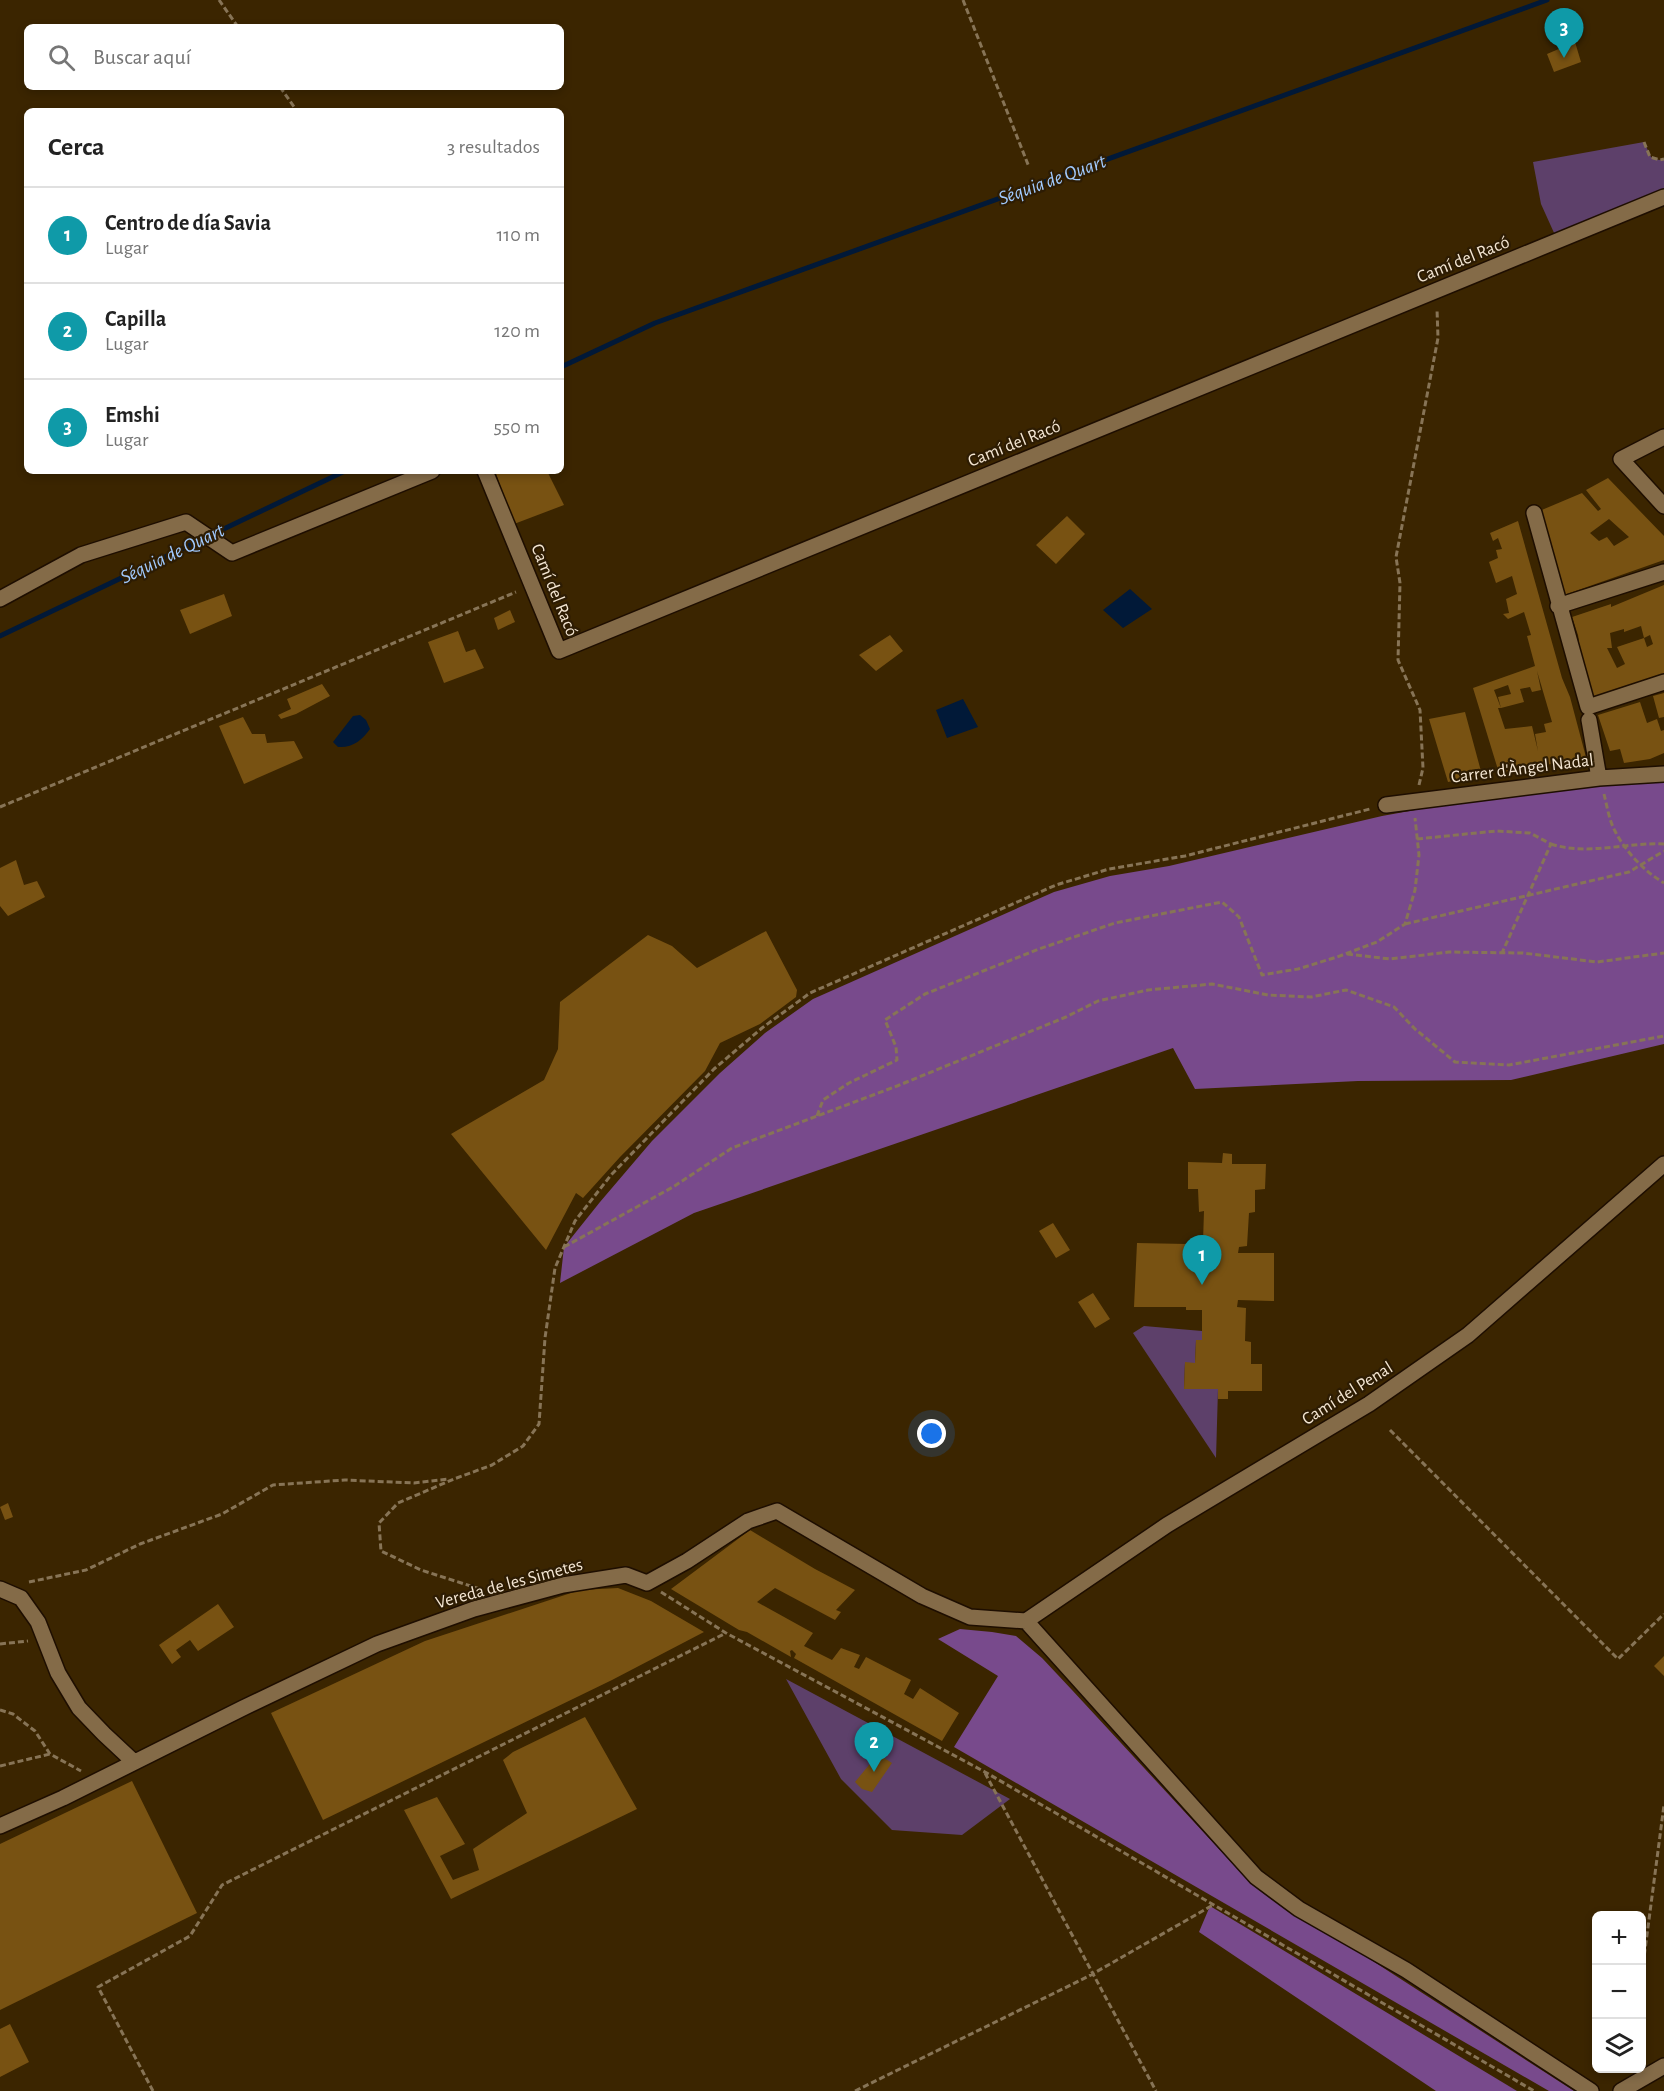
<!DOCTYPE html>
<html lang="es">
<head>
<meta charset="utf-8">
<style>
  :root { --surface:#fff; --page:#f6f6f6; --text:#222; --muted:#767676; --line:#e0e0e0; --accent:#506784 }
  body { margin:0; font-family:"Alegreya Sans",sans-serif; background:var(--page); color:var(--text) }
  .controls { position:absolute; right:18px; bottom:18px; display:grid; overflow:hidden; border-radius:9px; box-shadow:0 3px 9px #0003 }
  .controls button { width:54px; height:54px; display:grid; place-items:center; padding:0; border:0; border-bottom:2px solid var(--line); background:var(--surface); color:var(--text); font:30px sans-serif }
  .you { position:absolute; left:932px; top:1434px; width:21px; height:21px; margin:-15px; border:4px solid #fff; border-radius:50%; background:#1a73e8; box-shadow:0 0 0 9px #1a73e833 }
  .badge { display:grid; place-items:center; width:39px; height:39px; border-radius:50%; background:var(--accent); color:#fff; font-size:20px; font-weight:700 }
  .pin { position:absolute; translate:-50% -50px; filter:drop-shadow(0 2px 3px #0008) }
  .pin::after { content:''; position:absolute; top:32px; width:21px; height:18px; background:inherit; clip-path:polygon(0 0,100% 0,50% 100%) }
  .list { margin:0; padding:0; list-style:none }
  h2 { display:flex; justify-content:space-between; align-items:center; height:78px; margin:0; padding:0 24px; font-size:26px }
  h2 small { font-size:20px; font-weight:400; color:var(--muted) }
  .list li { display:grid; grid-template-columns:39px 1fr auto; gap:18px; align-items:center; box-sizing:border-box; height:96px; padding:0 24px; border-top:2px solid var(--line) }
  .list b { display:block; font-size:22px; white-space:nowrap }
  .list p { margin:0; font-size:20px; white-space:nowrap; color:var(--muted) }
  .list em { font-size:20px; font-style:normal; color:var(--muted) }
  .icon { flex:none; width:33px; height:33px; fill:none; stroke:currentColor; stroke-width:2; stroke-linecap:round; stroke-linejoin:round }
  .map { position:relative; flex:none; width:1664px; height:2091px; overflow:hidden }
  .search { position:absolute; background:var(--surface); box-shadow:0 3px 9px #0003; left:24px; top:24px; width:540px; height:66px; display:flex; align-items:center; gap:15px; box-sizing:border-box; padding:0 21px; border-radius:9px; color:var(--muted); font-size:22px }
  .panel { position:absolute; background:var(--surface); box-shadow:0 3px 9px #0003; left:24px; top:108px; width:540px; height:366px; border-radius:9px }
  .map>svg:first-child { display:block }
</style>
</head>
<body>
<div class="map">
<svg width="1664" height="2091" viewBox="0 0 1664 2091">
  <rect width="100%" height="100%" fill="#3b2500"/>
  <path fill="#5d406a" d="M1644 142 1651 157 1659 160 1664 159V197L1555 235 1541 204 1533 162Z
    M1144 1326 1202 1331V1340L1196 1341 1195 1363H1185L1184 1389H1218L1216 1458 1133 1333Z
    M786 1679 1010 1799 962 1835 892 1830 841 1779Z"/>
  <path fill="#784a8c" d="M1582 780 1664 781V1044L1511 1080 1358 1081 1195 1089 1173 1048 694 1213 560 1283 564 1247 600 1202 652 1141 720 1073 765 1033 813 999 1054 892 1110 876 1169 866 1382 816Z
    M960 1629 992 1632 1016 1636 1042 1658 1072 1690 1243 1875 1314 1923 1574 2091H1549L954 1747 998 1676 938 1639Z
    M1210 1906 1517 2091H1436L1199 1932Z"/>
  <path fill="#011938" d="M1130 589 1152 609 1123 628 1103 610Z
    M963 699 978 727 947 738 936 710Z
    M360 715 366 720 370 729C362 740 353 748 338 747L333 742 336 738 353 716Z"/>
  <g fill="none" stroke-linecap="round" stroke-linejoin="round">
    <path stroke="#011938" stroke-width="5" d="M561 367 655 323 1547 0
      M0 636 345 471"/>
  </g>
  <path fill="#785212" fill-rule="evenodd" d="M1575 42 1581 62 1554 72 1547 54Z
    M495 471H547L564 505 514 524Z
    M1608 478 1664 536V560L1564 595 1550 541 1545 524 1537 512 1582 493 1598 511 1601 509 1586 490ZM1609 519 1629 537 1614 546 1607 537 1599 541 1590 533Z
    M1067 516 1085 534 1056 564 1036 545Z
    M1518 521 1562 678 1570 697 1587 761 1541 765 1499 773 1473 688 1535 666 1527 636 1531 635 1524 612 1508 619 1503 614 1509 613 1506 599 1517 594 1512 576 1496 583 1489 562 1498 558 1496 550 1502 549 1498 538 1493 541 1490 533ZM1537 671 1552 722 1544 724 1546 732 1535 734 1538 751 1532 726 1505 729 1498 708H1501L1494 690 1508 685 1511 694 1498 697 1501 708 1524 702 1520 689 1530 687 1532 692 1541 690Z
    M1664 585V677L1594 699 1577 641H1579L1578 635 1572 617 1611 604V607ZM1641 626 1644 638 1650 635 1653 644 1647 647 1644 638 1617 647 1625 664 1617 668 1607 648H1612L1610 633 1624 629V632Z
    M224 594 232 616 190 634 180 610Z
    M510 610 515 622 498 630 494 618Z
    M458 631 466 652 475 649 484 668 444 683 428 642Z
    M890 635 903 651 876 671 859 655Z
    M322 684 330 696 296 714 281 719 278 715 291 709 287 699Z
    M1664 693V717L1659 718 1653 696Z
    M1640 702 1647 723 1657 719 1661 731 1664 730V753L1650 759 1624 763 1620 749 1610 751 1598 715Z
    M1465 712 1482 775 1448 782 1429 719Z
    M243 717 252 734H265L267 743 294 741 303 758 244 784 219 726Z
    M16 860 24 885 37 881 45 897 8 916 0 906V868Z
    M766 931 797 990 796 997 760 1024 720 1043 705 1071 620 1157 583 1198 576 1193 546 1250 451 1134 544 1080 558 1049 560 1002 648 935 672 946 697 968Z
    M1223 1153 1232 1154V1164H1266L1265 1189 1255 1190V1212L1249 1213 1247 1246 1239 1247 1238 1253H1274V1301L1238 1300 1237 1307 1246 1308 1245 1341 1251 1342V1364H1262V1391H1228V1399H1218V1389H1184L1185 1362 1195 1363 1196 1340H1202V1310H1186V1307H1134L1137 1243 1187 1244 1188 1241 1203 1242 1204 1211 1199 1212 1198 1189H1188V1162L1222 1163Z
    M1053 1223 1070 1250 1056 1258 1039 1231Z
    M1093 1293 1110 1319 1095 1328 1078 1302Z
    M8 1503 13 1517 5 1520 0 1507Z
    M750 1530 815 1569 855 1590 836 1610 841 1612 835 1620 775 1588 757 1602 813 1633 804 1646 832 1660 841 1648 860 1655 854 1667 859 1669 866 1657 911 1680 904 1694 913 1699 920 1688 959 1713 942 1741 794 1658 796 1654 792 1650 790 1651 791 1657 747 1632 739 1630 671 1589Z
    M618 1588 651 1601 704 1632 612 1680 323 1820 271 1713 425 1641 580 1590Z
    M218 1604 234 1627 198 1651 190 1640 176 1650 181 1657 172 1664 159 1645Z
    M1664 1656V1676L1654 1666Z
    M585 1717 637 1809 451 1899 404 1810 437 1797 465 1844 440 1856 453 1880 479 1870 473 1849 527 1813 503 1760 513 1752Z
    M878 1754 892 1763 872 1792 862 1789 855 1782Z
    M132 1781 197 1913 0 2010V1844Z
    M10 2024 29 2062 0 2077V2029Z"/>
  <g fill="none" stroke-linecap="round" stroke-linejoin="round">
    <g stroke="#1e0e00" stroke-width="18">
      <path id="minor" d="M1664 437 1621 459 1664 506
        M485 471 559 651 1664 197
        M1534 513 1588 707 1664 682
        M0 599 81 555 186 522 232 553 432 471
        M1558 606 1664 572
        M1589 720 1599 778
        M1386 805 1599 778 1664 774
        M0 1589 21 1598 38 1622 58 1673 79 1708 104 1734 134 1762
        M1026 1621 1167 1525 1369 1404 1468 1335 1664 1164
        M1026 1621 1256 1877 1299 1909 1406 1970 1591 2091
        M0 1826 63 1798 243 1708 377 1644 474 1609 563 1585 626 1575 647 1583 687 1561 748 1521 777 1511 922 1596 970 1617 1026 1621
        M1621 2091 1664 2066"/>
    </g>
    <path stroke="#877456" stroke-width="3" stroke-dasharray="6 3" stroke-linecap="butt" d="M219 0 238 27
      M963 0 1029 167
      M280 87 297 111
      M1644 142 1650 157 1660 160 1664 159
      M1419 785 1423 768 1420 710 1398 660 1400 583 1396 557 1438 338 1437 309
      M1604 794C1607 806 1609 820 1615 831 1625 851 1645 872 1664 883
      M0 807 516 592
      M1417 839 1496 831 1530 833 1551 844 1502 953
      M1551 844C1587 856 1627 842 1664 844
      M1405 924 1629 872 1664 851
      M1347 954 1390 959 1449 952 1523 953 1597 962 1664 953
      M817 1116 823 1100 849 1083 897 1060 896 1047 885 1020 925 994 1039 949 1115 923 1222 902 1239 917 1262 975 1298 969 1337 957 1377 942 1405 924 1415 890 1419 855 1415 818
      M564 1247 673 1187 732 1148 897 1086 1066 1017 1098 1001 1148 990 1212 984 1268 995 1311 997 1346 990 1394 1007 1415 1029 1455 1062 1509 1065 1664 1036
      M1390 1430 1618 1659 1664 1614
      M29 1582 86 1570 140 1544 222 1514 273 1485 345 1480 414 1483 449 1479
      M480 1589 421 1570 381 1551 379 1523 398 1503 454 1479 492 1465 523 1446 539 1424 545 1338 555 1268 575 1221 611 1175 714 1069 762 1028 810 993 1056 885 1109 869 1185 856 1370 809
      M661 1592 726 1633 985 1772 1534 2091
      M0 1644 28 1641
      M0 1710 13 1714 35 1731 50 1754 81 1771
      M0 1766 50 1754
      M985 1773 1156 2091
      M1642 1973 1664 1805
      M153 2091 98 1987 190 1936 222 1885 726 1633
      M855 2091 1089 1976 1213 1905"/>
    <use href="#minor" stroke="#846b48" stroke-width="15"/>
  </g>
  <g text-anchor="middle" stroke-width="4.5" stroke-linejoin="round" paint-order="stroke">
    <g font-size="18" fill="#f4e6d3" stroke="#2d1c03">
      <text transform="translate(1463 259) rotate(-22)" y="6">Camí del Racó</text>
      <text transform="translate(1014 443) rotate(-22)" y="6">Camí del Racó</text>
      <text transform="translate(555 590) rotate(68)" y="6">Camí del Racó</text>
      <text transform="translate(1522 768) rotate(-7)" y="6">Carrer d'Àngel Nadal</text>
      <text transform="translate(1347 1393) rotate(-32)" y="6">Camí del Penal</text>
      <text transform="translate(509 1583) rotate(-15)" y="6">Vereda de les Simetes</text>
    </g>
    <g font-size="20" font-style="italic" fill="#a1cafe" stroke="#2d1c03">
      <text transform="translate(1052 179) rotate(-20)" y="7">Séquia de Quart</text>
      <text transform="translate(172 553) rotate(-26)" y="7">Séquia de Quart</text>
    </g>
  </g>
</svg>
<div class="controls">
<button>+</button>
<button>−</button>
<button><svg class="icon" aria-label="layers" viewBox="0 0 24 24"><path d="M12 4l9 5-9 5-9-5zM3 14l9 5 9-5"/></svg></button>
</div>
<div class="you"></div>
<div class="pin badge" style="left:1202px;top:1285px;background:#0f9aa8">1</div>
<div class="pin badge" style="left:874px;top:1772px;background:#0f9aa8">2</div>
<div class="pin badge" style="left:1564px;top:58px;background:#0f9aa8">3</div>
<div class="search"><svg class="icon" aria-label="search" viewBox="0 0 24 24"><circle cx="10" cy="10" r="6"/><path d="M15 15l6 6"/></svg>Buscar aquí</div>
<section class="panel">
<h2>Cerca<small>3 resultados</small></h2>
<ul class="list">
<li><span class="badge" style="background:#0f9aa8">1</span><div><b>Centro de día Savia</b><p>Lugar</p></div><em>110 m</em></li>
<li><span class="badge" style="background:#0f9aa8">2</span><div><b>Capilla</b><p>Lugar</p></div><em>120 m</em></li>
<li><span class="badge" style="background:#0f9aa8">3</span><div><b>Emshi</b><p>Lugar</p></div><em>550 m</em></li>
</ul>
</section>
</div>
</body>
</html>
